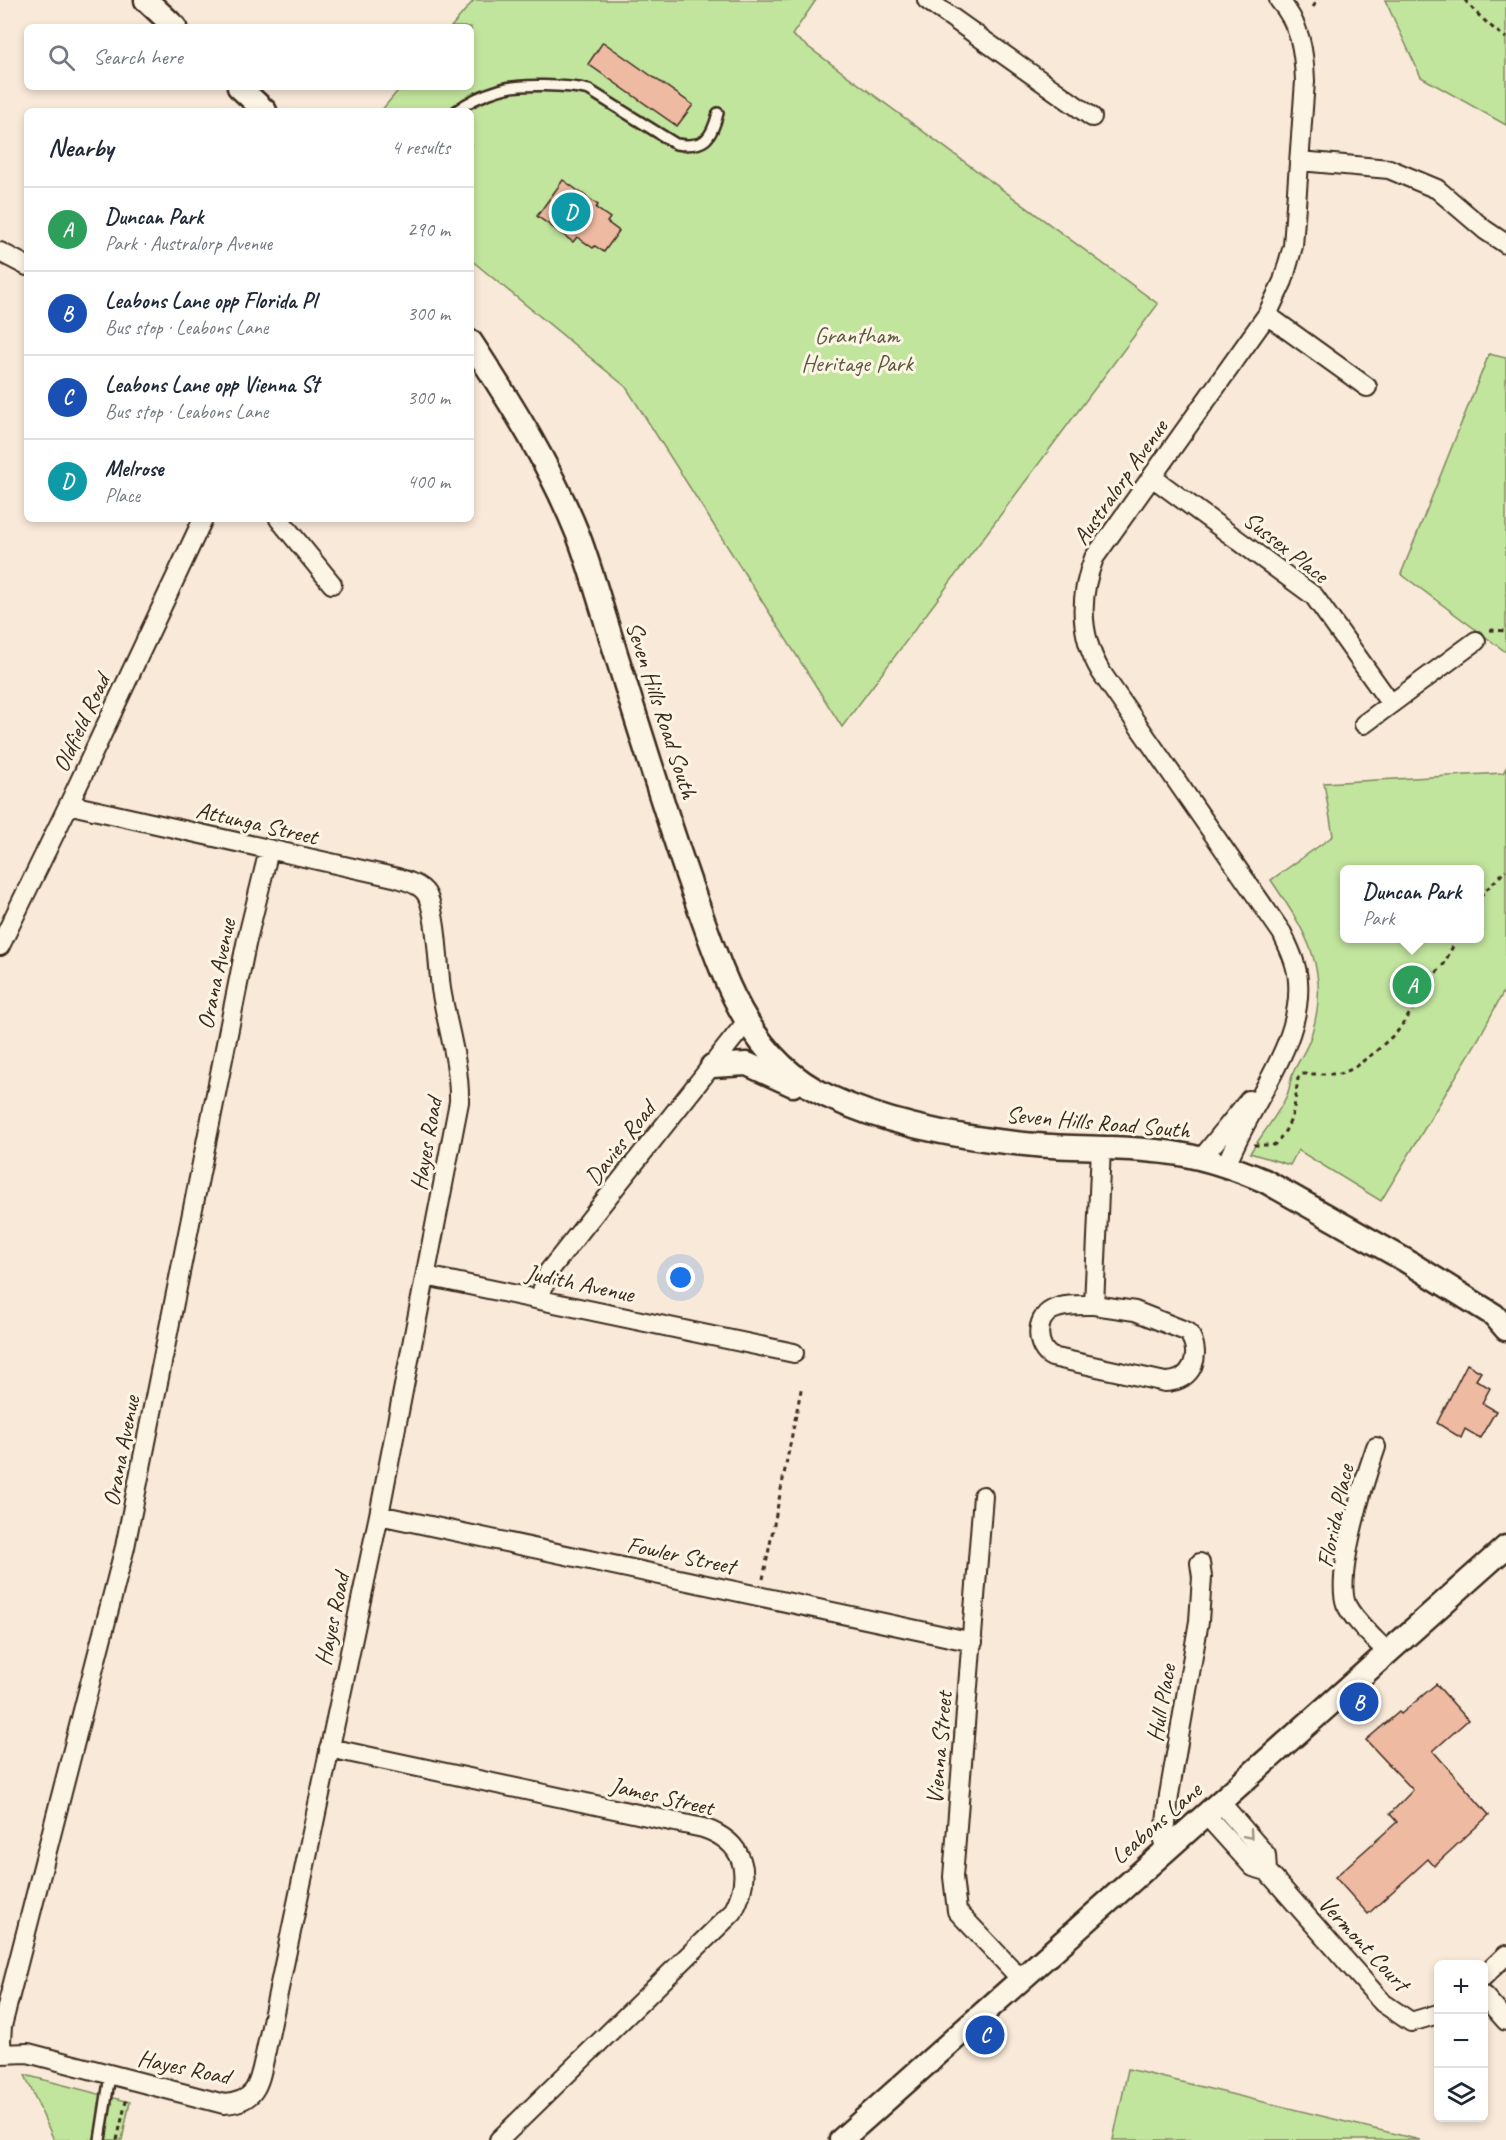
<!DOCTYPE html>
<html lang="en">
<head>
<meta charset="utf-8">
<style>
  :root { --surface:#fff; --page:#f6f6f7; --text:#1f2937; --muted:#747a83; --line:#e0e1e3; --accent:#1f6fb2 }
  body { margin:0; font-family:Caveat,sans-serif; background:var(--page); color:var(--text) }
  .controls { position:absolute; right:18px; bottom:18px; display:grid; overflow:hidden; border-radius:9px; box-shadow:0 3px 9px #0003 }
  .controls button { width:54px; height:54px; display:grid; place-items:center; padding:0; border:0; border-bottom:2px solid var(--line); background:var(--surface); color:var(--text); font:30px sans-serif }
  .you { position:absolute; left:681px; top:1278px; width:21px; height:21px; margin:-15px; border:4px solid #fff; border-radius:50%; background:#1a73e8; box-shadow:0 0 0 9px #1a73e833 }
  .badge { display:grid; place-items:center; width:39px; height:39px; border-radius:50%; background:var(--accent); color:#fff; font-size:20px; font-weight:700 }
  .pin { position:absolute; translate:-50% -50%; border:3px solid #fff; box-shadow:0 2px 6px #0006 }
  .popup { position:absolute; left:1340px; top:865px; width:144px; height:78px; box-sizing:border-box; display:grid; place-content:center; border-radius:9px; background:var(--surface); filter:drop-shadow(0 2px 4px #0005); font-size:20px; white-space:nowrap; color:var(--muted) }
  .popup b { font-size:22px; color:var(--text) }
  .popup::after { content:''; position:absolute; left:50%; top:100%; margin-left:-12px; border:12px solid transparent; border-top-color:var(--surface) }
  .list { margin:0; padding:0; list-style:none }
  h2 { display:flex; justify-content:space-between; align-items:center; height:78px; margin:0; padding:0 24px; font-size:26px }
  h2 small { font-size:20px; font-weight:400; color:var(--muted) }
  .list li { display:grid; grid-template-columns:39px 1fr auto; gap:18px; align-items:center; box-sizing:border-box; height:84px; padding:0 24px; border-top:2px solid var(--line) }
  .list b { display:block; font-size:22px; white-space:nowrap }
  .list p { margin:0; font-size:20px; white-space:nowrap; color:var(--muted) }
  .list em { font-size:20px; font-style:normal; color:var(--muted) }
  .icon { flex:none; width:33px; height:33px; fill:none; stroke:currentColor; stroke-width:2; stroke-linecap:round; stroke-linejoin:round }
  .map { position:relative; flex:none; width:1506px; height:2140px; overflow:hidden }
  .search { position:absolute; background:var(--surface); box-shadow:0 3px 9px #0003; left:24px; top:24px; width:450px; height:66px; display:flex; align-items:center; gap:15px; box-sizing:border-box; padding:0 21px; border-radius:9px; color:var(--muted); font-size:22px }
  .panel { position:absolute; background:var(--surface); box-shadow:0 3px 9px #0003; left:24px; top:108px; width:450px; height:414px; border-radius:9px }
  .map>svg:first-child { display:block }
</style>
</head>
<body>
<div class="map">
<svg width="1506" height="2140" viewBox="0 0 1506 2140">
  <rect width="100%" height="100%" fill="#f9e9d8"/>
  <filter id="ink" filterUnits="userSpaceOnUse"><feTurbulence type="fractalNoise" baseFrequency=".0167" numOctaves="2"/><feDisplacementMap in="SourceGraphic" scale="12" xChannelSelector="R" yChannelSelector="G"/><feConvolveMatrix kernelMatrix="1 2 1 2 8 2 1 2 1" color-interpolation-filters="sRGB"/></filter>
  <g filter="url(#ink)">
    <path fill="#c2e59e" stroke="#7e885e" stroke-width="1.5" fill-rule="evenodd" d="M474 0H816L792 35 1158 304 842 727 626 387 471 260V111H381L401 87H471V27H451Z
      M1385 0H1506V125L1421 77Z
      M1489 354 1506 358V652L1401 574Z
      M1506 768V987L1479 1038 1381 1201 1298 1150 1290 1165 1250 1153C1261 1136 1279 1113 1287 1095 1290 1088 1290 1080 1293 1073 1298 1061 1307 1050 1311 1036 1332 971 1306 932 1271 880L1333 836 1324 783 1503 773ZM1344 870H1480V938H1344Z
      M1128 2069 1420 2140H1113Z
      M25 2075 130 2102 122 2140H54Z"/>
    <path fill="#efbaa2" stroke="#3b2a1e" stroke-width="1.5" d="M603 42 693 105 677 126 588 64Z
      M563 180 598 205 596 208 610 218 607 222 619 231 604 252 595 246 593 248 577 237 573 242 537 216Z
      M1467 1364 1481 1372 1476 1380 1490 1388 1482 1403 1496 1411 1480 1438 1465 1429 1461 1438 1437 1423Z
      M1436 1684 1468 1720 1433 1751 1489 1815 1434 1866 1428 1859 1368 1914 1335 1877 1397 1822 1390 1814 1413 1790 1366 1740 1399 1712 1401 1714Z"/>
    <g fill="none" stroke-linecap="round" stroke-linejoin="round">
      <g stroke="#3b2a1e" stroke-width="14">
        <path id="service" d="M456 111C468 102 485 94 499 90 518 83 569 85 589 90L676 144C704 148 711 140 718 113
          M100 2140 110 2075"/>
      </g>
      <g stroke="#3b2a1e" stroke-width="22">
        <path id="minor" d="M927 0 1092 117
          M1300 161 1389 169 1437 189 1485 230 1506 244
          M0 252 27 266
          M1267 315 1367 387
          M1152 477 1314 596 1391 704
          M279 519 332 584
          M1364 724 1476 641
          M0 946 70 802 203 519
          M1202 1158 1249 1100
          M1226 1166C1247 1107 1303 1046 1298 981 1297 964 1289 948 1282 933L1101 672C1079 635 1079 597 1094 558L1267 315 1283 281 1293 246 1305 81C1304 50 1300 24 1279 0
          M426 1276 794 1353
          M539 1299 549 1271 747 1021
          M1094 1305 1135 1311 1188 1332C1203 1354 1193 1382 1165 1382L1052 1357C1036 1349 1034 1319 1052 1310 1064 1304 1081 1305 1094 1305Z
          M1094 1305 1101 1148
          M1376 1447C1365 1478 1335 1574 1346 1604 1353 1620 1375 1639 1388 1653
          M983 1496 953 1877 957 1911 1021 1979
          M379 1515 973 1642
          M329 1748 703 1828C745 1842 753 1874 733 1912L499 2140
          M1221 1803 1266 1855 1267 1871
          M1207 1816 1253 1867 1267 1871 1383 2003 1411 2022 1438 2014
          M1163 1852 1169 1795 1199 1621 1202 1577 1200 1563
          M1484 1976 1506 1955
          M1484 1996 1506 2021
          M0 2054 28 2053 224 2104C257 2102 259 2083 265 2055L379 1515 459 1102C460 1064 447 1026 441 989 438 964 437 919 428 897 423 885 409 882 398 878L80 807 70 802
          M2 2054 1 2041 2 2026 125 1547 246 944 269 850"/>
      </g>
      <g stroke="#3b2a1e" stroke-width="27">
        <path id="tertiary" d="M146 0 175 27
          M239 87 265 111
          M471 342C512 405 550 465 578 535 591 569 601 606 612 641 638 724 663 807 692 889 707 930 724 984 747 1021 766 1053 793 1080 827 1096 891 1126 966 1139 1035 1145 1083 1149 1131 1146 1179 1154 1209 1159 1237 1169 1265 1181L1405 1260 1494 1315 1506 1329
          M712 1066 747 1064 793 1085
          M841 2140 1506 1547"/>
      </g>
      <path stroke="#3b2a1e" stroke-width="3" stroke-dasharray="4.5 4.5" stroke-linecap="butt" d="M1465 0C1476 14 1491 27 1506 38
        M1313 7 1318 0
        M1490 630 1506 631
        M1480 896 1506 870
        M1254 1145H1274C1295 1123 1294 1107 1298 1078L1302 1074H1340L1352 1069 1374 1053 1397 1032 1405 1021 1431 979 1444 964 1457 938
        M763 1579 802 1385
        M117 2140 127 2097"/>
      <use href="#service" stroke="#fcf5e5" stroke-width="9"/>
      <use href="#minor" stroke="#fcf5e5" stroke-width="18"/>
      <use href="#tertiary" stroke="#fcf5e5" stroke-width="22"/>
    </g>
    <defs><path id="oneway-chevron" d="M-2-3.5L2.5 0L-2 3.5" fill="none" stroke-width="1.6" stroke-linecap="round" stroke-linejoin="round" transform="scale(1.5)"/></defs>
    <use stroke="#9c9082" href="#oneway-chevron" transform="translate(1249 1835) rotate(49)"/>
  </g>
  <g text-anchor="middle" stroke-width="6" stroke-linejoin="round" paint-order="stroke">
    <g font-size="24" fill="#5d593e" stroke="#fcf5e5">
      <text x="857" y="343">Grantham<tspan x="857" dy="28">Heritage Park</tspan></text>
    </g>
    <g font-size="24" fill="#3b2a1e" stroke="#fcf5e5">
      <text transform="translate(1120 482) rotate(-55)" y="8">Australorp Avenue</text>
      <text transform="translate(1286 547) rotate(38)" y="8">Sussex Place</text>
      <text transform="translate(662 710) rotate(72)" y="8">Seven Hills Road South</text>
      <text transform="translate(81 723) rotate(-65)" y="8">Oldfield Road</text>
      <text transform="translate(257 823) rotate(13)" y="8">Attunga Street</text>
      <text transform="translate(216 974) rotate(-78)" y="8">Orana Avenue</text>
      <text transform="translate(1098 1122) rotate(5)" y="8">Seven Hills Road South</text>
      <text transform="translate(620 1143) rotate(-52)" y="8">Davies Road</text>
      <text transform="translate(426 1144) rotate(-80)" y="8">Hayes Road</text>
      <text transform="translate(580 1283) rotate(12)" y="8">Judith Avenue</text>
      <text transform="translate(121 1451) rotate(-79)" y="8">Orana Avenue</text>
      <text transform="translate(1335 1516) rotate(-78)" y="8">Florida Place</text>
      <text transform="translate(681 1555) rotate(12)" y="8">Fowler Street</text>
      <text transform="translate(332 1619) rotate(-78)" y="8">Hayes Road</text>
      <text transform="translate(1161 1703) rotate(-80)" y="8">Hull Place</text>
      <text transform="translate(939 1748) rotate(-85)" y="8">Vienna Street</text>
      <text transform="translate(662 1796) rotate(13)" y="8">James Street</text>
      <text transform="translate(1156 1823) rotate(-41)" y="8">Leabons Lane</text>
      <text transform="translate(1364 1943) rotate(47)" y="8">Vermont Court</text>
      <text transform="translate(184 2067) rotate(12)" y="8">Hayes Road</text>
    </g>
  </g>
</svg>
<div class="controls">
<button>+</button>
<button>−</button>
<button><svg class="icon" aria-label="layers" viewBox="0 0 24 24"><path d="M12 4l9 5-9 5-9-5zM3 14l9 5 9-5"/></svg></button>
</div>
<div class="you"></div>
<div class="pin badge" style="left:1412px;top:985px;background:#2e9e5b">A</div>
<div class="popup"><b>Duncan Park</b>Park</div>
<div class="pin badge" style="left:1359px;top:1702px;background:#1a4fb4">B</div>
<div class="pin badge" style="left:985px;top:2035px;background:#1a4fb4">C</div>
<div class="pin badge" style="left:571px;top:212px;background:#0f9aa8">D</div>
<div class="search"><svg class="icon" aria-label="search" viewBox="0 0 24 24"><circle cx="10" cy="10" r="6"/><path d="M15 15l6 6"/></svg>Search here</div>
<section class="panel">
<h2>Nearby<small>4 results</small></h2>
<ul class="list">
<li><span class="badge" style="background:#2e9e5b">A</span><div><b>Duncan Park</b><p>Park · Australorp Avenue</p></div><em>290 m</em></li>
<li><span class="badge" style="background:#1a4fb4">B</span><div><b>Leabons Lane opp Florida Pl</b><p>Bus stop · Leabons Lane</p></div><em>300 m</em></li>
<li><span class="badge" style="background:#1a4fb4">C</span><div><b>Leabons Lane opp Vienna St</b><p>Bus stop · Leabons Lane</p></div><em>300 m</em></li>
<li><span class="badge" style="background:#0f9aa8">D</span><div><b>Melrose</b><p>Place</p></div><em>400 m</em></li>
</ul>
</section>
</div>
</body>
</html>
